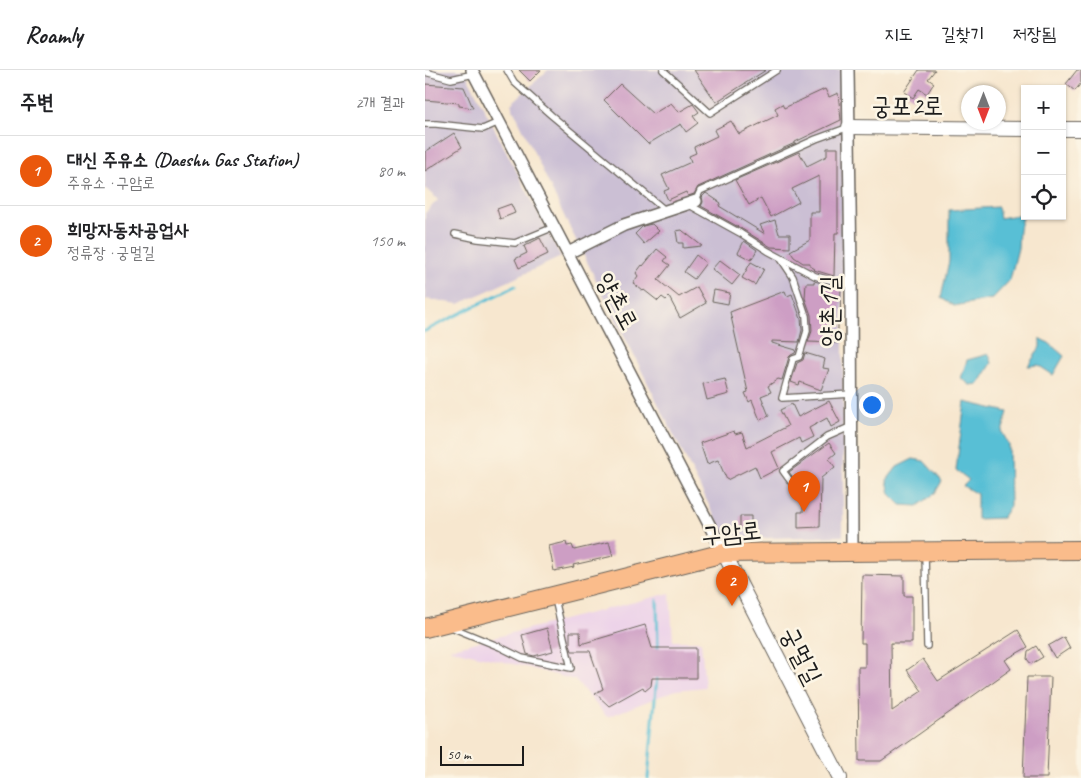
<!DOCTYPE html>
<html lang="ko">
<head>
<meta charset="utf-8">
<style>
  :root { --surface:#fff; --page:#f6f6f6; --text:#202124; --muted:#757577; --line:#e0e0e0; --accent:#ea580c }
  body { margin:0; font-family:Caveat,"Poor Story",sans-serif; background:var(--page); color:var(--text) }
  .controls { position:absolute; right:15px; top:15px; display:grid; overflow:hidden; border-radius:0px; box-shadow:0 1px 4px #0004 }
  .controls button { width:45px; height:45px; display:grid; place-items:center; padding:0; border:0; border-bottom:1px solid var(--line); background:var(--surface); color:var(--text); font:25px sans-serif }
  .compass { position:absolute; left:536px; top:15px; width:45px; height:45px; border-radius:50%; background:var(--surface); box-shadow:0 1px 4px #0004; rotate:180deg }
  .scale { position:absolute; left:15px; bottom:12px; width:84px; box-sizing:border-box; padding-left:5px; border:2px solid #1c1c1c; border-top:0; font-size:14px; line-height:18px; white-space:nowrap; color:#1c1c1c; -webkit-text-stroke:4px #fcf5e5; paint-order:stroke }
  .you { position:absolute; left:446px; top:334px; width:18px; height:18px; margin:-12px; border:4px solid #fff; border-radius:50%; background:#1a73e8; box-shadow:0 0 0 8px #1a73e833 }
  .badge { display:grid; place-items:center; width:32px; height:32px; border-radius:50%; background:var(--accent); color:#fff; font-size:16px; font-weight:700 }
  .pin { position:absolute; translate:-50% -41px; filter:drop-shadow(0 1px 2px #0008) }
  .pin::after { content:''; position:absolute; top:26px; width:18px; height:15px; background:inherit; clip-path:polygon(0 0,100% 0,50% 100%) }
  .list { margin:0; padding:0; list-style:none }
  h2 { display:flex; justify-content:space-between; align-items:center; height:65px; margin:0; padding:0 20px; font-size:21px }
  h2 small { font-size:16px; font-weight:400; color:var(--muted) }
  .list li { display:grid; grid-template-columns:32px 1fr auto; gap:15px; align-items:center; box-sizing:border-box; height:70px; padding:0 20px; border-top:1px solid var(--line) }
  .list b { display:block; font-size:19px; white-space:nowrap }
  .list p { margin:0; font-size:16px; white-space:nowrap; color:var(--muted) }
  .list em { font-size:16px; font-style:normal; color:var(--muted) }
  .icon { flex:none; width:28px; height:28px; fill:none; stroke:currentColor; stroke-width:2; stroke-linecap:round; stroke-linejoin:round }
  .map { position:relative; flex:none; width:656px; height:708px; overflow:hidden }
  header { display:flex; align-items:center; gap:30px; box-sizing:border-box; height:70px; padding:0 25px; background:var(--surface); border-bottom:1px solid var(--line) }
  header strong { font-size:24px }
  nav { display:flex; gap:28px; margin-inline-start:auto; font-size:18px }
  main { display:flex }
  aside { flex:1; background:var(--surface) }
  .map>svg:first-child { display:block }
</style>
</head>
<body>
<header>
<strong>Roamly</strong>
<nav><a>지도</a><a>길찾기</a><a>저장됨</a></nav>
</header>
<main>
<aside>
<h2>주변<small>2개 결과</small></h2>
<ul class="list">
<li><span class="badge">1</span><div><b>대신 주유소 (Daeshn Gas Station)</b><p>주유소 · 구암로</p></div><em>80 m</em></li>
<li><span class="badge">2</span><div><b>희망자동차공업사</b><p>정류장 · 궁멀길</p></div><em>150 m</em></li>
</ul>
</aside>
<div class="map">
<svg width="656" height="708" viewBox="0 0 656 708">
  <rect width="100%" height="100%" fill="#fcf5e5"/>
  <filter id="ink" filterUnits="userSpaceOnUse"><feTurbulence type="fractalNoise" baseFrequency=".02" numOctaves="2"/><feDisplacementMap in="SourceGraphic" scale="10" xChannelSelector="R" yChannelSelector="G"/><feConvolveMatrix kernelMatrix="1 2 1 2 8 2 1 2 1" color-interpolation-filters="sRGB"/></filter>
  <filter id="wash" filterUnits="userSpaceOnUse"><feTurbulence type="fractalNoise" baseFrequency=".0096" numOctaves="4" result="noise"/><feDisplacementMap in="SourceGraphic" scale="20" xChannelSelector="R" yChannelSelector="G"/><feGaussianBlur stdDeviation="1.12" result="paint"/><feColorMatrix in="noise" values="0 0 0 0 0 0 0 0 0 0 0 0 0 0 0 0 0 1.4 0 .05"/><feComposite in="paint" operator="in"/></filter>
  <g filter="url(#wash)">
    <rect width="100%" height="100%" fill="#f7e7cf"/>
    <path fill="#ecd1e9" d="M245 523 248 571H276L280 617 251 620 182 647 150 610 105 598 24 579Z"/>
    <path fill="#cbbfd4" d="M0 0H39L136 187 34 234 0 229V143L13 130 0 118Z
      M123 0H418V466L301 469 142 152 86 34Z"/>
    <path fill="#58bfd5" stroke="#3a6e78" d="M573 137 575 148 598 144 594 159 593 178 585 210 567 229 529 236 516 228 524 191V140Z
      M615 269 624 273 639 286 628 305 613 295 603 296 615 277Z
      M564 284 567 293 554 314 545 315 536 308 542 290Z
      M540 332 583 342 577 362 584 375 585 436 577 448 552 449V424L538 416 544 410 531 400Z
      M488 389 499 391 517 411 510 423 493 436 476 435 465 424 462 410 472 397Z"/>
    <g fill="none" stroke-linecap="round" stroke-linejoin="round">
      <path stroke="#58bfd5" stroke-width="3" d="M0 261 90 216
        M232 530 233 582
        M223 708 232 606"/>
    </g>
    <g id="blocks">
      <path fill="#cd9ec4" d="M94 0H116L105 11Z
        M269 0H341L291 32Z
        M494 0H510L503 9 509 13 502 24 494 19 488 28 479 22Z
        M652 0H656V13L650 21 641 14Z
        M0 14 39 17 48 38 34 36V33L0 30Z
        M195 14 228 44 246 33 254 42 268 34 274 42 268 46 273 53 261 62 256 54 223 74 179 30Z
        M400 19 404 27 413 23 416 50 370 72V73L273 117 269 124 263 126 261 122 243 130 239 121 244 119 237 105 266 92 264 86 271 83 269 77 292 66 289 60 306 51 314 64 353 45 350 38 357 34 359 38Z
        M29 63 37 77 0 101V82Z
        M402 78H413V163H410L409 206 389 200 390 199 385 196V193H378L369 187 365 181 385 170V142H394V106L367 119 374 132 346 147 336 128 324 135 310 110 374 82 382 96 402 86Z
        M281 123 296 133 294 136 340 164 335 155 350 150 354 164H365V178L346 177 317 159 276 136 278 132 277 127Z
        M86 134 90 143 75 149 72 139Z
        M227 154 234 161 219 174 210 164 218 156Z
        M257 160 258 161 277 176 258 178V173H253L251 161Z
        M115 168 123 184 94 198 90 189 102 183 99 176Z
        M319 171 332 180 326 190 313 183Z
        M232 179 242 187 239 191 245 195 233 210 254 227 272 217 281 233 255 248 244 227 241 230 237 227 233 231 219 220 218 221 208 213 213 206 211 203 217 195 218 196Z
        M271 185 281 193 269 209 259 202Z
        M295 190 315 205 307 215 287 199Z
        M326 192 339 199 330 215 317 208Z
        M389 211 416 218 415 252H413V273L383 272 387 261 386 245 380 228 381 213H389Z
        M289 220 305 223 303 234 287 231Z
        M360 221 362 226 367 224 376 249 377 260 374 272 347 271V273L371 280 370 283 366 285 364 287 357 310 353 309 343 316 346 322 336 326 344 346 335 350 327 330 324 332 320 323 323 322 305 242Z
        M380 283 400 289 398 298 404 299 396 320 375 312 374 315 366 312 372 293 378 290Z
        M300 309 304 324 282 330 278 314Z
        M404 331 415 352 406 357 402 348 384 358 388 367 376 373 374 368 347 382 354 398 335 408 330 396 302 410 293 390 282 394 275 373 309 361 310 364 317 362 322 377 363 356 355 340 367 334 373 347Z
        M404 373 411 383 404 389 410 397 396 408 395 457 373 458V442H378V421L364 402Z
        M315 446H326V459H315Z
        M141 472 142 476 147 475 149 480 184 472 188 486 148 495 149 497 129 501 124 476Z
        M437 505 479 506V526H487V573H466L467 641 497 621 482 600 498 589 513 611 593 560 603 577 580 590 586 599 456 691H434L433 597H440V573H436Z
        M220 555 227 578H271V608H227L226 616 220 621 218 617 184 636 170 623 178 619 165 581H147L145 575V562H155L156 574Z
        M122 558 128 581 109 586 102 584 97 565Z
        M639 567 645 578 630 588 623 576Z
        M611 576 618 587 606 594 602 589 603 581Z
        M602 607H626L622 708H598Z"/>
    </g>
  </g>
  <g filter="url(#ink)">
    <use href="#blocks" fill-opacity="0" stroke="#69635b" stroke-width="1"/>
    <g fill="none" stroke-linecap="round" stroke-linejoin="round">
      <g stroke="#69635b" stroke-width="8">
        <path id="service" d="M82 0 89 12 126 45 241 141
          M238 0 285 43 352 0
          M0 2 26 9 49 4
          M0 54H11L58 59 74 52
          M424 57 391 69 275 121 268 137 315 163 343 181 390 206 427 216
          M30 164 53 169 90 173 129 157
          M356 189 368 207 381 246 382 261 374 287 368 289 357 328 427 324
          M371 419 358 401 402 367 427 356
          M500 483 502 576
          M26 557 75 577 97 588 146 598 130 529"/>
      </g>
      <g stroke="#69635b" stroke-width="14">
        <path id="minor" d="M47 0 299 483
          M423 0 426 199 427 483
          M143 183 199 155 271 131"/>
      </g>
      <g stroke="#69635b" stroke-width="16">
        <path id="tertiary" d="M424 57 600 59
          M637 59H656
          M299 483 415 708"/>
      </g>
      <g stroke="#69635b" stroke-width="20">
        <path id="primary" d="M0 558 299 483 656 480"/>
      </g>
      <use href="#service" stroke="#fff" stroke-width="5.5"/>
      <use href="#minor" stroke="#fff" stroke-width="11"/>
      <use href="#tertiary" stroke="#fff" stroke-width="14"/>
      <use href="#primary" stroke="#fabc8b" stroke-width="18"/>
    </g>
  </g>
  <g text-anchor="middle" stroke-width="5" stroke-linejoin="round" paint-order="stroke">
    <g font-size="25" fill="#1c1c1c" stroke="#fcf5e5">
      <text x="482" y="44">궁포2로</text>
      <text transform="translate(193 231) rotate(62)" y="9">양촌로</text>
      <text transform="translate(404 241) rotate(-90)" y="9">양촌1길</text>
      <text transform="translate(306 462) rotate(-6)" y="9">구암로</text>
      <text transform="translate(377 585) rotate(63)" y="9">궁멀길</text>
    </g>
  </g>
</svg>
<div class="controls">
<button>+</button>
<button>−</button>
<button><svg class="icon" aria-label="locate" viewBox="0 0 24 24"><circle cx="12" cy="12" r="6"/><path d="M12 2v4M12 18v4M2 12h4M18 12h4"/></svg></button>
</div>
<svg class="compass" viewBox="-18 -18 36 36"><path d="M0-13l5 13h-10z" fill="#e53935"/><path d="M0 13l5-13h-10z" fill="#757577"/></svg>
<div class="scale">50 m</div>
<div class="you"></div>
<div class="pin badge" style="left:379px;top:442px">1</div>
<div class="pin badge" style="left:307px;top:536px">2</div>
</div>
</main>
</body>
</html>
